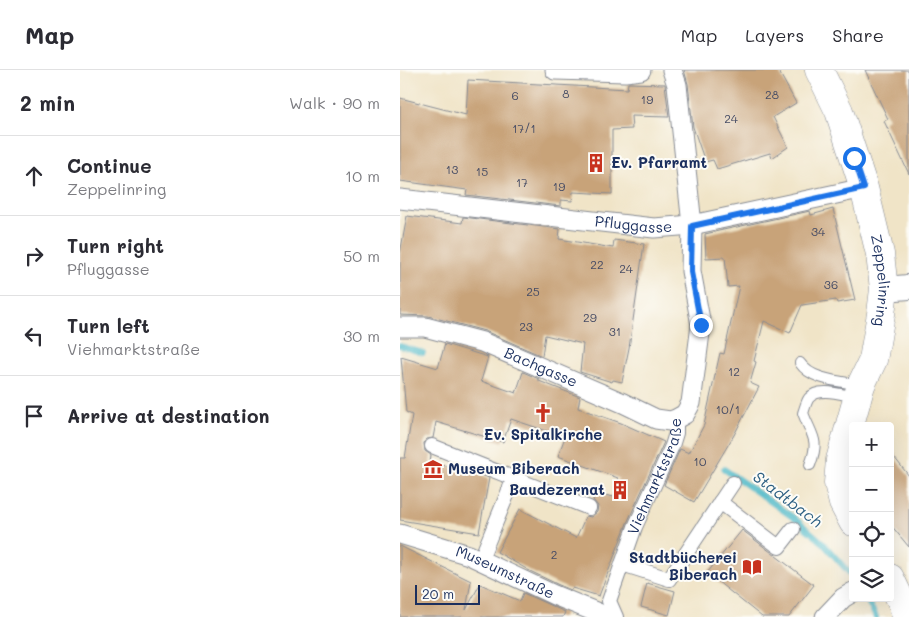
<!DOCTYPE html>
<html lang="en">
<head>
<meta charset="utf-8">
<style>
  :root { --surface:#fff; --page:#f7f7f7; --text:#2b2b33; --muted:#7c7c81; --line:#e1e1e2 }
  body { margin:0; font-family:Mali,sans-serif; background:var(--page); color:var(--text) }
  .controls { position:absolute; right:15px; bottom:15px; display:grid; overflow:hidden; border-radius:5px; box-shadow:0 5px 20px #0002 }
  .controls button { width:45px; height:45px; display:grid; place-items:center; padding:0; border:0; border-bottom:1px solid var(--line); background:var(--surface); color:var(--text); font:25px sans-serif }
  .scale { position:absolute; left:15px; bottom:12px; width:65px; box-sizing:border-box; padding-left:5px; border:2px solid #1b2f5e; border-top:0; font-size:14px; line-height:18px; white-space:nowrap; color:#1b2f5e; -webkit-text-stroke:4px #fdfcf7; paint-order:stroke }
  .stop { position:absolute; width:15px; height:15px; margin:-11px; border:4px solid #1a73e8; border-radius:50%; background:#fff }
  .stop.end { background:#1a73e8; border-color:#fff; box-shadow:0 1px 5px #0008 }
  .list { margin:0; padding:0; list-style:none }
  h2 { display:flex; justify-content:space-between; align-items:center; height:65px; margin:0; padding:0 20px; font-size:21px }
  h2 small { font-size:16px; font-weight:400; color:var(--muted) }
  .list li { display:grid; grid-template-columns:32px 1fr auto; gap:15px; align-items:center; box-sizing:border-box; height:80px; padding:0 20px; border-top:1px solid var(--line) }
  .list b { display:block; font-size:19px; white-space:nowrap }
  .list p { margin:0; font-size:16px; white-space:nowrap; color:var(--muted) }
  .list em { font-size:16px; font-style:normal; color:var(--muted) }
  .icon { flex:none; width:28px; height:28px; fill:none; stroke:currentColor; stroke-width:2; stroke-linecap:round; stroke-linejoin:round }
  .map { position:relative; flex:none; width:509px; height:547px; overflow:hidden }
  header { display:flex; align-items:center; gap:30px; box-sizing:border-box; height:70px; padding:0 25px; background:var(--surface); border-bottom:1px solid var(--line) }
  header strong { font-size:24px }
  nav { display:flex; gap:28px; margin-inline-start:auto; font-size:18px }
  main { display:flex }
  aside { flex:1; background:var(--surface) }
  .map>svg:first-child { display:block }
</style>
</head>
<body>
<header>
<strong>Map</strong>
<nav><a>Map</a><a>Layers</a><a>Share</a></nav>
</header>
<main>
<aside>
<h2>2 min<small>Walk · 90 m</small></h2>
<ul class="list">
<li><svg class="icon" aria-label="ahead" viewBox="0 0 24 24"><path d="M12 20V5M6 11l6-6 6 6"/></svg><div><b>Continue</b><p>Zeppelinring</p></div><em>10 m</em></li>
<li><svg class="icon" aria-label="right" viewBox="0 0 24 24"><path d="M7 20v-9h11M14 6l5 5-5 5"/></svg><div><b>Turn right</b><p>Pfluggasse</p></div><em>50 m</em></li>
<li><svg class="icon" aria-label="left" viewBox="0 0 24 24"><path d="M17 20v-9H6M10 6l-5 5 5 5"/></svg><div><b>Turn left</b><p>Viehmarktstraße</p></div><em>30 m</em></li>
<li><svg class="icon" aria-label="arrive" viewBox="0 0 24 24"><path d="M6 21V4h12l-3 4 3 4H6"/></svg><div><b>Arrive at destination</b></div></li>
</ul>
</aside>
<div class="map">
<svg width="509" height="547" viewBox="0 0 509 547">
  <rect width="100%" height="100%" fill="#fdfcf7"/>
  <filter id="ink" filterUnits="userSpaceOnUse"><feTurbulence type="fractalNoise" baseFrequency=".02" numOctaves="2"/><feDisplacementMap in="SourceGraphic" scale="10" xChannelSelector="R" yChannelSelector="G"/><feConvolveMatrix kernelMatrix="1 2 1 2 8 2 1 2 1" color-interpolation-filters="sRGB"/></filter>
  <filter id="wash" filterUnits="userSpaceOnUse"><feTurbulence type="fractalNoise" baseFrequency=".0096" numOctaves="4" result="noise"/><feDisplacementMap in="SourceGraphic" scale="20" xChannelSelector="R" yChannelSelector="G"/><feGaussianBlur stdDeviation="1.12" result="paint"/><feColorMatrix in="noise" values="0 0 0 0 0 0 0 0 0 0 0 0 0 0 0 0 0 1.4 0 .05"/><feComposite in="paint" operator="in"/></filter>
  <g filter="url(#wash)">
    <rect width="100%" height="100%" fill="#f0e4c7"/>
    <g fill="none" stroke-linecap="round" stroke-linejoin="round">
      <path stroke="#4bb7c6" stroke-width="6" d="M0 276 23 283
        M324 399 394 448 421 471 453 507
        M466 528 476 547"/>
    </g>
    <g id="blocks">
      <path fill="#c8a379" d="M284 0H378L396 33 373 47 388 77 372 88 370 83 317 99 313 90 305 92 293 57 288 14Z
        M465 0H509V104L484 51 488 49Z
        M68 10 227 19 228 13 265 14 269 47 231 46 232 59 212 60V124L173 122 172 131 161 130V136L66 125 67 120 0 111V28L66 45Z
        M433 139 455 230 437 233 436 230 402 235 390 263 364 251 354 291 356 292 350 313 359 317 334 365 294 432 264 415 280 379 289 383 304 355 320 283 324 284 339 216 328 217 325 187 306 188 305 164 410 141 411 145Z
        M7 146 62 153 63 147 160 159 159 169 213 178 214 170 244 174 229 278 222 312 213 310 212 312 180 302 183 274 145 265 142 286 85 261 28 246 0 245V184Z
        M45 274 88 287 81 311 116 323 123 302 139 309V311L180 327 178 338 221 353 264 372 227 453 199 526 172 518 171 520 159 515 130 501 97 482 120 439 176 468 186 446 191 447 197 442 198 436 193 430 195 423 214 427 218 408 158 386 165 367 111 349 103 372 36 352 33 368 27 369 24 373 25 381 31 385 30 393 69 400 89 408 79 463 0 450V388H5L12 345 6 342 1 287 38 298Z
        M490 382 509 406V477L490 454Z
        M342 460 414 515 389 547H362L307 503Z
        M0 476 71 511 66 540 80 514 120 531 123 523 165 542 163 547H0Z
        M247 513 275 521 269 545 241 537Z"/>
    </g>
  </g>
  <g filter="url(#ink)">
    <use href="#blocks" fill-opacity="0" stroke="#868a92" stroke-width="1"/>
    <g fill="none" stroke-linecap="round" stroke-linejoin="round">
      <g stroke="#868a92" stroke-width="12">
        <path id="service" d="M400 293C412 311 441 311 461 315
          M410 395C420 369 412 367 403 343 405 338 406 332 409 328 419 316 443 325 456 327"/>
      </g>
      <g stroke="#868a92" stroke-width="16">
        <g id="pedestrian">
          <path d="M32 376 189 438"/>
          <path d="M320 432 379 477 393 459"/>
          <path d="M80 491 114 408"/>
          <path d="M222 494 269 509 333 413"/>
          <path id="s1" d="M216 547 209 531 235 457 272 376 276 363V349"/>
        </g>
      </g>
      <g stroke="#868a92" stroke-width="21">
        <g id="minor">
          <path d="M155 0 225 2 241 0"/>
          <path id="s2" d="M0 129 254 158 292 155 464 118"/>
          <path id="s3" d="M0 257H25L82 272 223 333 256 349 270 351 276 349 285 344 291 333 301 255 291 201 292 155 277 15 272 0"/>
          <path id="s4" d="M0 464 69 485 154 525 208 547"/>
          <path d="M425 547 443 528 453 522"/>
        </g>
      </g>
      <g stroke="#868a92" stroke-width="26">
        <path id="tertiary" d="M484 219 509 217"/>
      </g>
      <g stroke="#868a92" stroke-width="29">
        <g id="secondary">
          <path id="s5" d="M419 0 439 41 464 118 480 184 484 219 481 244 473 290 461 315 440 390 438 413 443 433 453 452"/>
          <path d="M490 508 503 535 506 547"/>
        </g>
      </g>
      <use href="#service" stroke="#fff" stroke-width="10"/>
      <use href="#pedestrian" stroke="#fff" stroke-width="14"/>
      <use href="#minor" stroke="#fff" stroke-width="19"/>
      <use href="#tertiary" stroke="#fff" stroke-width="24"/>
      <use href="#secondary" stroke="#fff" stroke-width="28"/>
    </g>
  </g>
  <g fill="none" stroke-linecap="round" stroke-linejoin="round" filter="url(#ink)">
    <path stroke="#1a73e8" stroke-width="6" d="M301 255 291 202 292 156 464 118 454 88"/>
  </g>
  <defs>
    <g id="building-bare" transform="scale(1.5)"><path d="M-4-6H4V6H1V3H-1V6H-4ZM-2.5-4.3h1.7v1.8h-1.7ZM.8-4.3h1.7v1.8H.8ZM-2.5-1h1.7V.8h-1.7ZM.8-1h1.7V.8H.8Z" fill="#c8321e" stroke="#fdfcf7" stroke-width="2.5" paint-order="stroke"/></g>
    <g id="church-bare" transform="scale(1.5)"><path d="M-1.2-6h2.4v3.5h3.3v2.4h-3.3V6h-2.4V-.1h-3.3v-2.4h3.3Z" fill="#c8321e" stroke="#fdfcf7" stroke-width="2.5" paint-order="stroke"/></g>
    <g id="museum-bare" transform="scale(1.5)"><path d="M0-6L6-3V-2H-6V-3ZM-5-1h2V3h-2ZM-1-1h2V3h-2ZM3-1h2V3H3ZM-6 4H6V6H-6Z" fill="#c8321e" stroke="#fdfcf7" stroke-width="2.5" paint-order="stroke"/></g>
    <g id="library-bare" transform="scale(1.5)"><path d="M-6-4Q-3-5.5-.7-3.5V5Q-3 3-6 4ZM6-4Q3-5.5 .7-3.5V5Q3 3 6 4Z" fill="#c8321e" stroke="#fdfcf7" stroke-width="2.5" paint-order="stroke"/></g>
  </defs>
  <g fill-rule="evenodd">
    <use href="#building-bare" x="196" y="93"/>
    <use href="#church-bare" x="143" y="343"/>
    <use href="#museum-bare" x="33" y="399"/>
    <use href="#building-bare" x="220" y="420"/>
    <use href="#library-bare" x="352" y="497"/>
  </g>
  <g text-anchor="middle" stroke-width="4" stroke-linejoin="round" paint-order="stroke">
    <g font-size="12" fill="#464c65">
      <text x="166" y="28">8</text>
      <text x="372" y="29">28</text>
      <text x="115" y="30">6</text>
      <text x="247" y="34">19</text>
      <text x="331" y="53">24</text>
      <text x="124" y="63">17/1</text>
      <text x="52" y="104">13</text>
      <text x="82" y="106">15</text>
      <text x="122" y="117">17</text>
      <text x="159" y="121">19</text>
      <text x="418" y="166">34</text>
      <text x="197" y="199">22</text>
      <text x="226" y="203">24</text>
      <text x="431" y="219">36</text>
      <text x="133" y="226">25</text>
      <text x="190" y="252">29</text>
      <text x="126" y="261">23</text>
      <text x="215" y="266">31</text>
      <text x="334" y="306">12</text>
      <text x="328" y="344">10/1</text>
      <text x="300" y="396">10</text>
      <text x="154" y="489">2</text>
    </g>
    <g font-size="15" font-weight="bold" fill="#1b2f5e" stroke="#fdfcf7" text-anchor="start">
      <text x="211" y="98">Ev. Pfarramt</text>
      <text x="143" y="370" text-anchor="middle">Ev. Spitalkirche</text>
      <text x="48" y="404">Museum Biberach</text>
      <text x="205" y="425" text-anchor="end">Baudezernat</text>
      <text x="337" y="493" text-anchor="end">Stadtbücherei<tspan x="337" dy="17">Biberach</tspan></text>
    </g>
    <g font-size="15" fill="#1b2f5e" stroke="#fdfcf7">
      <text dy="5" stroke="none"><textPath href="#s2" startOffset="235">Pfluggasse</textPath></text>
      <text dy="5" stroke="none"><textPath href="#s5" startOffset="221">Zeppelinring</textPath></text>
      <text dy="5" stroke="none"><textPath href="#s3" startOffset="148">Bachgasse</textPath></text>
      <text dy="5" stroke="none"><textPath href="#s1" startOffset="151">Viehmarktstraße</textPath></text>
      <text dy="5" stroke="none"><textPath href="#s4" startOffset="112">Museumstraße</textPath></text>
    </g>
    <g font-size="16" font-style="italic" fill="#2c5f82" stroke="#fdfcf7">
      <text transform="translate(388 429) rotate(37)" y="6">Stadtbach</text>
    </g>
  </g>
</svg>
<div class="controls">
<button>+</button>
<button>−</button>
<button><svg class="icon" aria-label="locate" viewBox="0 0 24 24"><circle cx="12" cy="12" r="6"/><path d="M12 2v4M12 18v4M2 12h4M18 12h4"/></svg></button>
<button><svg class="icon" aria-label="layers" viewBox="0 0 24 24"><path d="M12 4l9 5-9 5-9-5zM3 14l9 5 9-5"/></svg></button>
</div>
<div class="scale">20 m</div>
<div class="stop" style="left:454px;top:88px"></div>
<div class="stop end" style="left:301px;top:255px"></div>
</div>
</main>
</body>
</html>
